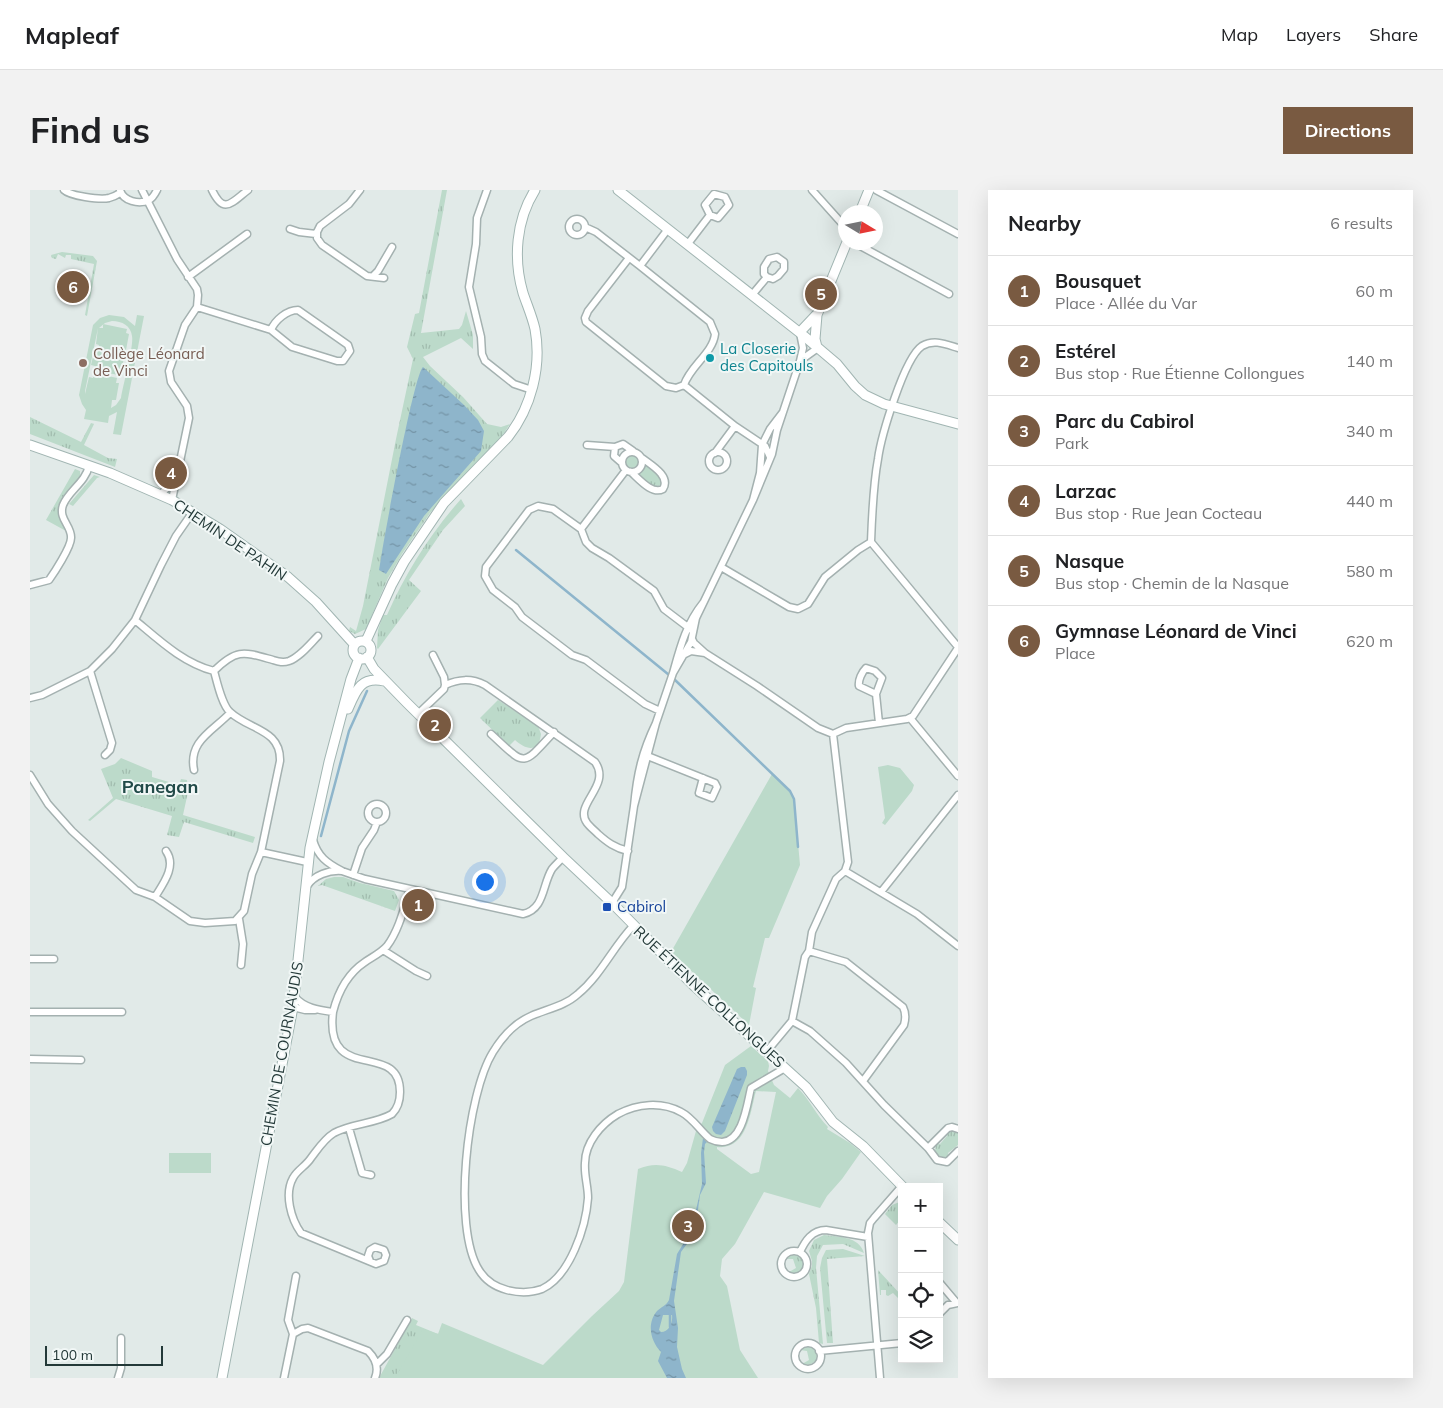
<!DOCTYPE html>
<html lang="en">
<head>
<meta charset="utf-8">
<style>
  :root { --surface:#fff; --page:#f2f2f2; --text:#202124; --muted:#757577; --line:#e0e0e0; --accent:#795a41 }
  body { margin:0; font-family:Mulish,sans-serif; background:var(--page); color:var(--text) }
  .controls { position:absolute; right:15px; bottom:15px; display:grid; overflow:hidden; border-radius:0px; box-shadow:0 5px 20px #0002 }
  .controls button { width:45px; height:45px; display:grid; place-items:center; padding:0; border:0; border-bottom:1px solid var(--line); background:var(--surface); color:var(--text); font:25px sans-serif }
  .compass { position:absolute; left:808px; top:15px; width:45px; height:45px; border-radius:50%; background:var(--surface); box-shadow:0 5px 20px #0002; rotate:100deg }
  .scale { position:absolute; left:15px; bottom:12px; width:118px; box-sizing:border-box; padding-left:5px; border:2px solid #233938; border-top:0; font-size:14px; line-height:18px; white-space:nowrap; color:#233938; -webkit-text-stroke:4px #f1f7f6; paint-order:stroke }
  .you { position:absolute; left:454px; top:691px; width:18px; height:18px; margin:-12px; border:4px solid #fff; border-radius:50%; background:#1a73e8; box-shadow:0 0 0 8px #1a73e833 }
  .badge { display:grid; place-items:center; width:32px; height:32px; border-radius:50%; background:var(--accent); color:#fff; font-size:16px; font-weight:700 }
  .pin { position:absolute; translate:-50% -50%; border:2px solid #fff; box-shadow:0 1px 5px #0006 }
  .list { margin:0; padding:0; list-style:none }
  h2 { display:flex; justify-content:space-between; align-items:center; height:65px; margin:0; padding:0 20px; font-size:21px }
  h2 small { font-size:16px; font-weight:400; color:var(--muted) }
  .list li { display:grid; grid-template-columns:32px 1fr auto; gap:15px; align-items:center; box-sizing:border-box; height:70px; padding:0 20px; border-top:1px solid var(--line) }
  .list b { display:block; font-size:19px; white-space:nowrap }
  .list p { margin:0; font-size:16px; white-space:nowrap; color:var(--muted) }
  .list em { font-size:16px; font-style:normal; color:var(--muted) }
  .icon { flex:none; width:28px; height:28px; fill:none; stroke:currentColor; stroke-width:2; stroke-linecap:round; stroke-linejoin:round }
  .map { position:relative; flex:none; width:928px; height:1188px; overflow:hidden; border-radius:0px }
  header { display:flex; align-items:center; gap:30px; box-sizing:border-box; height:70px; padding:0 25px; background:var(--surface); border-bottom:1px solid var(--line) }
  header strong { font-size:24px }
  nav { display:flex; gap:28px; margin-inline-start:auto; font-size:18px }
  .intro { display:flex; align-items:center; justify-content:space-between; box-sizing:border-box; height:120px; padding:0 30px }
  h1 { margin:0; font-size:35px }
  .button { padding:12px 22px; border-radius:0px; background:var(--accent); color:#fff; font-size:18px; font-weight:700 }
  main { display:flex; gap:30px; padding:0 30px }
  aside { flex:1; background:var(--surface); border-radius:0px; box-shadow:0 5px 20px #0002 }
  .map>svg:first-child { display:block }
</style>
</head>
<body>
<header>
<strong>Mapleaf</strong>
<nav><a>Map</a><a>Layers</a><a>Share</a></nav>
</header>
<div class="intro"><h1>Find us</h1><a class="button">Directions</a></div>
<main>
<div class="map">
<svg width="928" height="1188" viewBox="0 0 928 1188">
  <defs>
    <pattern id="grass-tufts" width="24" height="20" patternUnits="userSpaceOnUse" patternTransform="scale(1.25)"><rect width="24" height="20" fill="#bcdaca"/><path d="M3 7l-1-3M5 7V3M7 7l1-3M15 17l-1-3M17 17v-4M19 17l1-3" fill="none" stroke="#a1bcae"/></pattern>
    <pattern id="water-ripples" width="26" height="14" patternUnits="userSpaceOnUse" patternTransform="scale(1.25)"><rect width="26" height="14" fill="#8eb5cb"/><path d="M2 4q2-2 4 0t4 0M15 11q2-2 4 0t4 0" fill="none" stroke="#7494a6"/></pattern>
  </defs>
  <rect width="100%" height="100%" fill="#e1eae8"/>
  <path fill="url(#grass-tufts)" d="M412 0H417L391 143 429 139 432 135 436 121 443 145V159L431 148 393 167 400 176 433 207 457 234 471 237 480 234 472 246 400 323 372 364 358 388 336 439 325 444 319 441 320 437 326 441 333 416 366 249 383 169 377 157 385 124 389 123Z
    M32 62 63 66 67 71 57 126 55 125 64 74 41 69V65H36L35 68 28 64 26 69 22 68 21 65Z
    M0 227 51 252 61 233 64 234 54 255 78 268 87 269 85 277 0 244Z
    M594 272a8 8 0 1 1 16 0a8 8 0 1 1-16 0Z
    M615 273 631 287 632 293 628 297 622 296 607 284 611 281Z
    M45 279 50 281V287L28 316 31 331 36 341 16 330Z
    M64 285 70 287 67 288 43 316 39 314Z
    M431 309 435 316 413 340 379 390 391 401 348 459 347 458 348 440 353 425H357C376 382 400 344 431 309Z
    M468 510 508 536 511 544C509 563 496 560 485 550L479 556 450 528Z
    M91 568 122 581V587L149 595 151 589 157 590 158 602 153 625 225 647 223 653 154 632 149 647 137 645 142 626 86 609 60 631 58 630 83 608 71 579 85 574Z
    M304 687H313L330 693 364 701 369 710 365 721 292 695 288 696 296 689Z
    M388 707 386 715 391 717 387 729 376 725 381 713Z
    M922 939 928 941V955L918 963 919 966 915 969 906 965 905 961 906 953 910 954 917 946 918 942Z
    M872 1011V1028L866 1035 855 1024 862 1015Z
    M794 1045C808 1047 829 1046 834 1063L813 1054 793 1055 787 1066 786 1078 793 1154 789 1153 786 1118 779 1084 782 1076V1071L779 1061 784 1050Z
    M813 1059 835 1066 797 1069 803 1153H797L790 1078 792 1068 796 1060Z
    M762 1065 770 1066 774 1072 772 1079 766 1084 759 1082 766 1078 763 1069H756Z
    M848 1080 872 1106V1112L863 1103 858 1106 856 1105V1100H851V1105H850Z
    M382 1128 388 1131 386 1135 408 1144 492 1188H349Z
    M776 1156 783 1158 787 1164 786 1171 779 1175 772 1174 779 1170 777 1161 770 1160Z"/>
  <path fill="#bcdaca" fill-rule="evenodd" d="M79 125 94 127 105 136 107 125 114 126 91 245 83 244 87 222 79 226 78 233 54 229 56 220 52 214 49 205 63 135 70 128ZM82 131C92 131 101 136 102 146 104 156 93 195 91 208L86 215 81 218 82 210H86L89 193H86L87 188 64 183 63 188 59 187 55 204V201L68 138 66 154 69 155 68 159 65 158 61 175 65 176 64 180 88 185V180L91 181 95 164 92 163 93 160H96L99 144 96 143 97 139 73 134V138H69L75 133Z
    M858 575 870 578 884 595 882 601 855 635 852 633 855 628 848 577Z
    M742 584 760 601 764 609 770 675 739 748H735L723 797 726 798 719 835 641 762Z
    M721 856 738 871 739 876 738 881 744 895 760 908 768 898C780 910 786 925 798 937L797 939 820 953 831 962 812 989 797 1006 790 1018 734 1002 705 1054 692 1069 690 1086 697 1096 710 1160 728 1188H365L393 1139 408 1144 412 1133 513 1175 562 1126 589 1101 594 1092 608 979C625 972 636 975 652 982L657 973 666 941 672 933 695 875ZM726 901 746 902 729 982 721 984 687 959V957C717 960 720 923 726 901Z
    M139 963H181V983H139Z"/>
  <path fill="url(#water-ripples)" fill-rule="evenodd" d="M393 177 434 215 448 230 454 241 451 261 394 326 356 384 349 380 352 362C356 338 384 185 393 177Z
    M711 877H715L717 881V885L695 941 691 945 686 944 683 941 682 937 707 879Z
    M673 948 677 952 675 954 674 962 676 993 670 1005 666 1034 662 1047 651 1062 644 1111 648 1138 647 1157 652 1179 656 1188H637L628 1171 631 1162C621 1152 616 1134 627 1121 631 1117 636 1116 639 1110L647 1064 661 1041 672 994 671 963ZM633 1125H642C643 1133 639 1142 631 1142L629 1140Z"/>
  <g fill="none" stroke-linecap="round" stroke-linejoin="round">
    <path stroke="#8eb5cb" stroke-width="2.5" d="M486 360 644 489 760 601 764 609 768 657
      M291 646 319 541 337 501
      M640 1137V1122"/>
    <g stroke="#a4b1b0" stroke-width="9">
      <path id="street" d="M34 0C40 6 70 10 79 8 83 7 87 5 90 3
        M90 0C93 11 109 15 119 10 123 8 125 4 127 0
        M112 0 147 69 167 99 168 105 167 117 155 135 139 181 141 192 157 216 159 228 142 310
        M182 0C194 25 201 13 218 0
        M330 0 319 14 290 36 287 42V48L292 55 337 86 354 88
        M457 0 447 28 446 54 439 97 451 147 452 164 455 171 484 194 502 200
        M782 0 816 38
        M846 0 928 44
        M539 37a8 8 0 1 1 16 0a8 8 0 1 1-16 0Z
        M555 37 566 42 610 76
        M260 39 269 42 286 44
        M638 39 610 76 680 132 685 144C683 163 660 176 654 195L705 236 735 256 740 267
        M823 52 919 104
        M657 55 680 25 688 28 699 15 695 7 684 4 675 15 680 25
        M599 68 558 121 555 128 556 132 636 196 646 198 654 195
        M343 86 348 81 362 57
        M158 87 217 44
        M722 105 737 87 734 84V77L739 69 747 67 754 72V79L748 86 743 89 737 87
        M167 117 241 140 262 157 307 171H313L320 161 318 155 268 120C257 120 245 130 241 140
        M928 158C915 154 904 149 892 156 874 168 851 247 848 269 843 296 842 325 841 352L928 457
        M771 170 785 160 787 157
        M753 222 740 239 732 255 730 283 723 310 742 264 747 240 770 171 773 158 770 143
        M557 255 585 257
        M592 272a10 10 0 1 1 20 0a10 10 0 1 1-20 0Z
        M679 271a9 9 0 1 1 18 0a9 9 0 1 1-18 0Z
        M685 263 705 236
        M592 273 584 266 585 257 593 254 603 261
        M601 282C609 289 622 305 633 299 641 286 621 275 612 268
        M131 305C134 299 141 296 145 289
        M551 339 596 280
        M691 377 759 417 768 419 778 414 795 387 828 360 841 352
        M0 395 19 390C24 383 41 357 41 348 42 336 28 329 33 315 39 300 55 293 59 276
        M673 413C656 434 650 458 643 483L661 452 666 428 723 310
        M105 430C129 450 153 473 184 481
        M675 463 727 496 788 538 803 544
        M655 464 661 461 675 463 664 453 662 449
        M403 465 414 487 415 495
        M60 481 82 553 80 560 75 565
        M184 481C207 458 214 462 243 470 249 472 253 473 259 471 270 467 280 454 288 446
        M846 504 829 496C828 490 832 482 836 478L845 481 852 488 846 504 849 533
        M0 508 12 505 60 481 82 459 105 430 131 375 146 346 162 323
        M630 521 615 514 556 470 542 465 492 427 485 417 463 400 455 386 456 377 499 320 508 316 523 319 551 339 556 352 562 358 579 368 624 401 634 419 663 441
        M388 524 414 499 415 495C429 489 441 488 455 495L565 572C582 596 543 614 557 633 560 637 564 640 568 644 577 652 585 658 598 661
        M880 528 928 586
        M626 533C612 562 607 584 604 616L626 533 643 483
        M461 544C496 576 491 578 524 542
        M803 544 816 538 877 529 883 526 928 458
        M615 565 685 593 687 597 682 608 669 603 673 588
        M164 580C158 551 183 541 200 523
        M0 585 18 614 42 641 106 700 125 707 160 731 175 733 205 731 214 721 222 684 231 662 250 571C251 539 219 540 200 522 192 515 187 492 184 481
        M338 623a9 9 0 1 1 18 0a9 9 0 1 1-18 0Z
        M231 662 277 672
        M312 681 335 689 493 724C515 719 512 695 522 679 525 675 530 671 533 667
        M815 681 887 724 928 756
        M323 685 332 658 344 640 347 632
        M277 696C284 685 299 680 312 681 297 673 288 667 283 650
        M851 702 928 605
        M125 707C133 694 147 676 136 661
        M582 713 592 697 604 616
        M209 729 213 754 211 775
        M603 736C583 757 571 785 548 804 535 816 517 819 501 826 485 833 472 847 463 862 437 904 422 1037 449 1080 455 1090 466 1097 477 1100 489 1103 501 1103 512 1099 540 1086 556 1037 558 1008 558 996 554 985 555 973 555 953 571 934 588 924 607 914 631 911 651 922 663 928 670 941 680 949 684 951 688 952 692 952 713 951 717 914 721 898L755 878
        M353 760 386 781 397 786
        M779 761 816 772 873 817C876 823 876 828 874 835L833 891
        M0 769H24
        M265 807C274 818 289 820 303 822 294 896 370 849 370 902 370 910 368 918 362 924 345 934 322 933 304 943 294 949 288 959 281 968 276 976 267 980 263 988 254 1004 261 1029 271 1043L346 1074 354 1071 356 1065 354 1060 345 1057 340 1060 338 1066 340 1071
        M263 817 275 820H285
        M0 822H92
        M303 822C308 802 317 784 335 772 342 767 351 763 357 756 369 740 374 718 380 699
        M762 831 780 841 816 873 854 915 898 958 907 970 917 972 928 961
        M737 861 762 831 775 767 779 761 782 742 806 689 815 681 818 672 803 544
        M0 869 51 870
        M319 938 332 983 341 985
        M898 958 918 938 922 937 928 939
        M751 1074a13 13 0 1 1 26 0a13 13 0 1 1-26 0Z
        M770 1062C775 1051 782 1040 796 1040L838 1047
        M909 1092 926 1112
        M909 1124 918 1115 928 1113
        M263 1144 258 1130 266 1086
        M765 1166a13 13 0 1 1 26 0a13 13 0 1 1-26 0Z
        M789 1161 872 1153
        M347 1174 357 1164 377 1130
        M88 1188 91 1178V1148
        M254 1188 263 1144 272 1139 278 1138 338 1161C346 1169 349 1178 345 1188
        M850 1188 838 1043 840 1033 844 1028 872 996"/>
    </g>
    <g stroke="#a1b5b2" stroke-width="11">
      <path id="secondary" d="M588 0 774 146 807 174 825 196 835 205 854 214 928 234
        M830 22 839 0
        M770 142 786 125
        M787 157 785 149 787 125 817 52
        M0 255 80 283 142 310 190 339 258 387 286 412 324 454
        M323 460a9 9 0 1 1 18 0a9 9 0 1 1-18 0Z
        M336 451 362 394 374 372 414 313 478 247C501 218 512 177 505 139 502 126 497 115 493 103 483 69 486 30 505 0
        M337 467 344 479 377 513 533 667 582 713 663 795 776 897 803 932 833 956 873 997
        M318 519C326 500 331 486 354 491
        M909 1032 928 1050
        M192 1188 263 817 280 658 299 572 321 489 329 468"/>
    </g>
    <use href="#street" stroke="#fff" stroke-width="6"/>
    <use href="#secondary" stroke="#fff" stroke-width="9"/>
  </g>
  <circle fill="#0f9aa8" stroke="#f1f7f6" stroke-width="2" cx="680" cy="168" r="5"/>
  <circle fill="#8d6e63" stroke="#f1f7f6" stroke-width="2" cx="53" cy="173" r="5"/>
  <rect fill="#1a4fb4" stroke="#f1f7f6" stroke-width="2" x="572" y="712" width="10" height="10" rx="2.5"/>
  <g text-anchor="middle" stroke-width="4" stroke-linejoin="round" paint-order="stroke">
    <g font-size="15" fill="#0d838f" stroke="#f1f7f6" text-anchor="start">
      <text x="690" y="164">La Closerie<tspan x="690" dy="17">des Capitouls</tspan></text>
    </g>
    <g font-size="15" fill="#785e54" stroke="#f1f7f6" text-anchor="start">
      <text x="63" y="169">Collège Léonard<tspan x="63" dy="17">de Vinci</tspan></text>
    </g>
    <g font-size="15" fill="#233938" stroke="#f1f7f6">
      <text transform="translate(200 350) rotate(34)" y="5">CHEMIN DE PAHIN</text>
      <text transform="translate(679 807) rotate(43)" y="5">RUE ÉTIENNE COLLONGUES</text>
      <text transform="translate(252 864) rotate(-80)" y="5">CHEMIN DE COURNAUDIS</text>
    </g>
    <g font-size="15" fill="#164399" stroke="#f1f7f6" text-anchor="start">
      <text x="587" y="722">Cabirol</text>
    </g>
    <g font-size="18" font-weight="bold" fill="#214a48" stroke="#f1f7f6">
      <text x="130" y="603">Panegan</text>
    </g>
  </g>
</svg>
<div class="controls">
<button>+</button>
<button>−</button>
<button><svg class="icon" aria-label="locate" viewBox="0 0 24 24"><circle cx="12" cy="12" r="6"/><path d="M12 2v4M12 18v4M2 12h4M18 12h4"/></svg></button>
<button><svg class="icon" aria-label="layers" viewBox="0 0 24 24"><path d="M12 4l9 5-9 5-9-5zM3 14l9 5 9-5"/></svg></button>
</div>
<svg class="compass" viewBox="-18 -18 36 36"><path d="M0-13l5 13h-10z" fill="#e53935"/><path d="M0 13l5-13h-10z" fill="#757577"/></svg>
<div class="scale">100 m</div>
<div class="you"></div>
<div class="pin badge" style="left:388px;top:715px">1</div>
<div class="pin badge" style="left:405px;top:535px">2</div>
<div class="pin badge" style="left:658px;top:1036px">3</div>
<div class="pin badge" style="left:141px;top:283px">4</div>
<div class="pin badge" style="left:791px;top:104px">5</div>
<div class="pin badge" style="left:43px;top:97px">6</div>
</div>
<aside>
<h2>Nearby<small>6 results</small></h2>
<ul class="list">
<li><span class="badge">1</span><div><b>Bousquet</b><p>Place · Allée du Var</p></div><em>60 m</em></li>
<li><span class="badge">2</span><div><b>Estérel</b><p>Bus stop · Rue Étienne Collongues</p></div><em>140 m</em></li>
<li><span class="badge">3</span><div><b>Parc du Cabirol</b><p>Park</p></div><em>340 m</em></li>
<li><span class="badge">4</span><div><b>Larzac</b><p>Bus stop · Rue Jean Cocteau</p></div><em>440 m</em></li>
<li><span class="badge">5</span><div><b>Nasque</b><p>Bus stop · Chemin de la Nasque</p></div><em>580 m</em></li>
<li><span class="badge">6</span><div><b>Gymnase Léonard de Vinci</b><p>Place</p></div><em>620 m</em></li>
</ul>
</aside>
</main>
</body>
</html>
